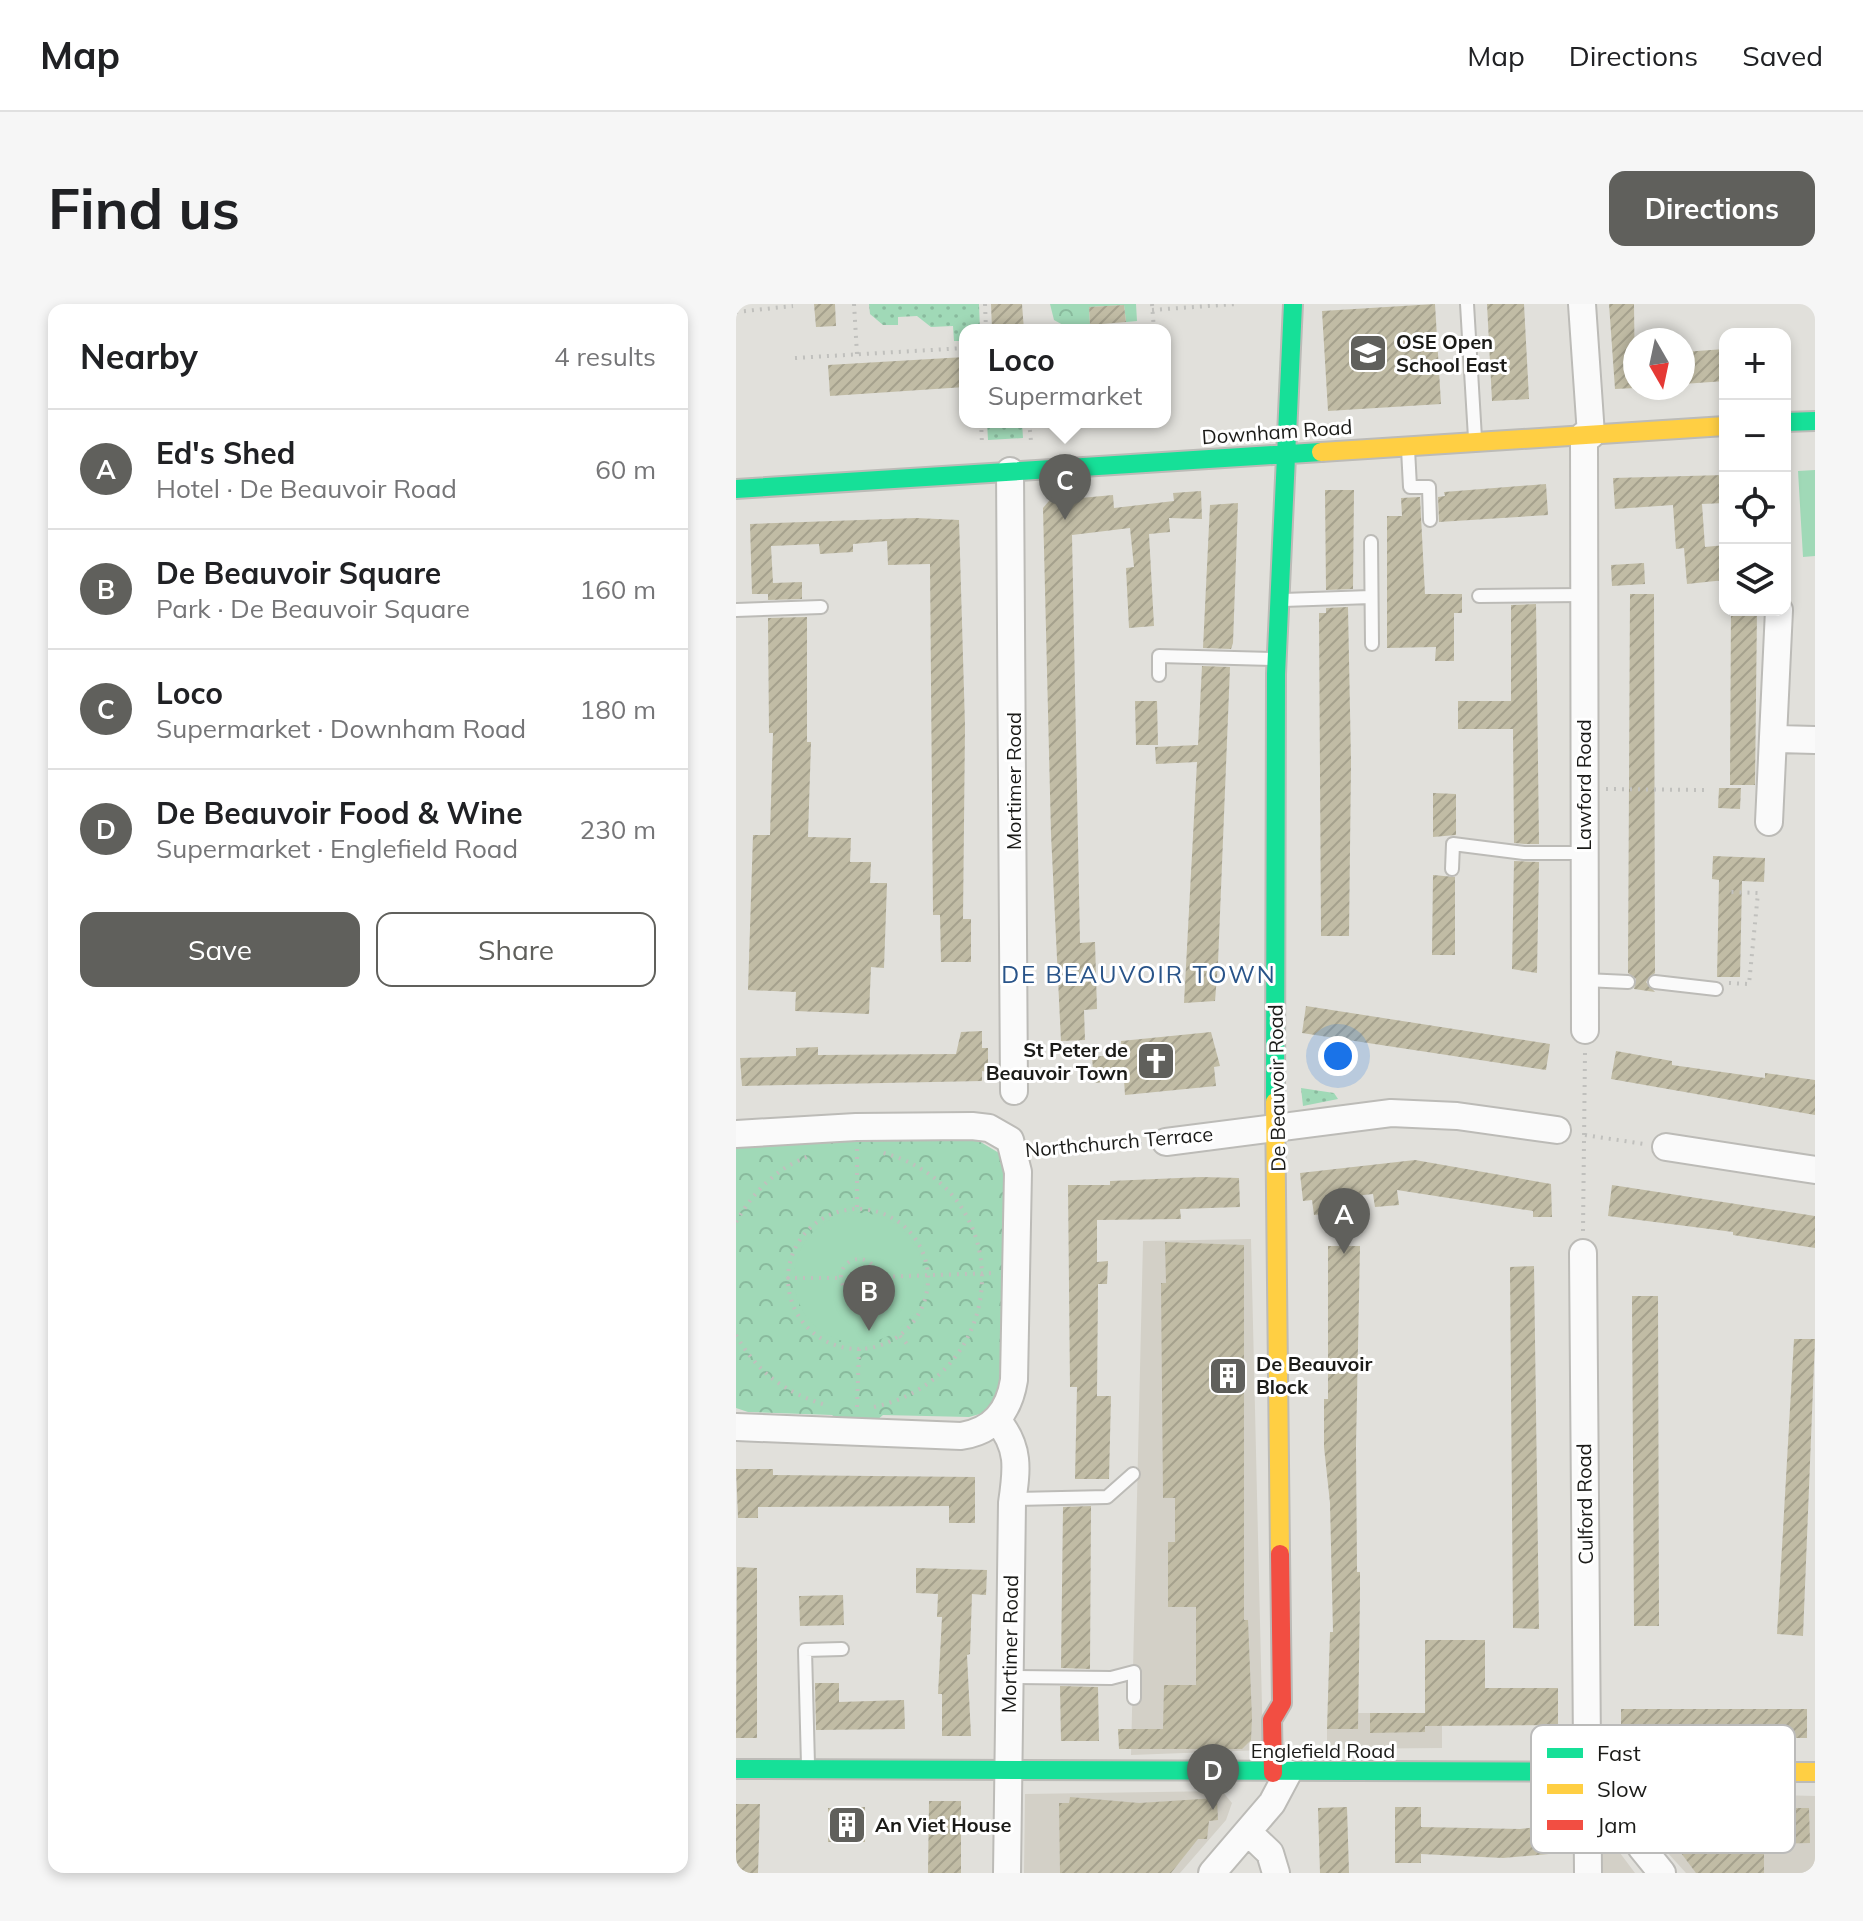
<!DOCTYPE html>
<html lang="en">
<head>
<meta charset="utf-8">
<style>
  :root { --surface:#fff; --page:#f6f6f6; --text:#202124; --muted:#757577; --line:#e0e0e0; --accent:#60605c }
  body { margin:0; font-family:Mulish,sans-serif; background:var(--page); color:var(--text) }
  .controls { position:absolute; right:24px; top:24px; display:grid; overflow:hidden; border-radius:16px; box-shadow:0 4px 12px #0003 }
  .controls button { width:72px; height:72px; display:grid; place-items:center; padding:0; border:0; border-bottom:2px solid var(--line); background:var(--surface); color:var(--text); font:40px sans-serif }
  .compass { position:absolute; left:887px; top:24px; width:72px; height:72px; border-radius:50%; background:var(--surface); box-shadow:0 4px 12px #0003; rotate:171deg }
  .you { position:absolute; left:602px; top:752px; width:28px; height:28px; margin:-20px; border:6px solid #fff; border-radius:50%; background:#1a73e8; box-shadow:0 0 0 12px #1a73e833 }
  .badge { display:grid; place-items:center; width:52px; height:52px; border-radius:50%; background:var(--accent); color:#fff; font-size:26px; font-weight:700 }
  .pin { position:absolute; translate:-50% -66px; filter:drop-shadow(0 2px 4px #0008) }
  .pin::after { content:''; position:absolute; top:42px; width:28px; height:24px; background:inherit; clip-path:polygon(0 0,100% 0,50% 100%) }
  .popup { position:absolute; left:223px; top:20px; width:212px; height:104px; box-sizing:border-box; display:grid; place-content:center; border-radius:16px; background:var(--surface); filter:drop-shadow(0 2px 6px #0005); font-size:26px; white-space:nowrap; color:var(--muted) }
  .popup b { font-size:30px; color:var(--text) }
  .popup::after { content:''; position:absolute; left:50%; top:100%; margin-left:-16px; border:16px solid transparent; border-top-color:var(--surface) }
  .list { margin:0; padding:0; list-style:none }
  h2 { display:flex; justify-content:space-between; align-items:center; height:104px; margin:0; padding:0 32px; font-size:34px }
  h2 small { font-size:26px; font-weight:400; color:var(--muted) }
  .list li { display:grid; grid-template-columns:52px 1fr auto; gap:24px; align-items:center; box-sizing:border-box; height:120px; padding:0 32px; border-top:2px solid var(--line) }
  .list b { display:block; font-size:30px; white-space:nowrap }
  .list p { margin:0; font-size:26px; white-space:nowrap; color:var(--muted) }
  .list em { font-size:26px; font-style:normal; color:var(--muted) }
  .actions { display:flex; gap:16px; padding:24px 32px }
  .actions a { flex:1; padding:18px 0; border:2px solid var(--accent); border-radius:16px; text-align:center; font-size:28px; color:var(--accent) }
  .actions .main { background:var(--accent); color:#fff }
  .icon { flex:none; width:44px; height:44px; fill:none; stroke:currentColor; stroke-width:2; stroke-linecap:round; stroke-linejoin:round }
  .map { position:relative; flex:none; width:1079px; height:1569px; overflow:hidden; border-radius:16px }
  header { display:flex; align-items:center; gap:48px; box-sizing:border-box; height:112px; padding:0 40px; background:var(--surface); border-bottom:2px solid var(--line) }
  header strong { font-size:38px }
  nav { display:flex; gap:44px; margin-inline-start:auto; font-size:28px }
  .intro { display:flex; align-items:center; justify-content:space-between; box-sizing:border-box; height:192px; padding:0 48px }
  h1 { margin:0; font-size:56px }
  .button { padding:20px 36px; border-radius:16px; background:var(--accent); color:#fff; font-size:28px; font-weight:700 }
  main { display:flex; gap:48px; padding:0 48px }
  aside { flex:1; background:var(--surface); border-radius:16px; box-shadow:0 4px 12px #0003 }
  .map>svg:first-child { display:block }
</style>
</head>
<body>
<header>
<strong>Map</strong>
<nav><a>Map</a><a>Directions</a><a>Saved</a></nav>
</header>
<div class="intro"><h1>Find us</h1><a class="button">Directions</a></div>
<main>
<aside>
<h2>Nearby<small>4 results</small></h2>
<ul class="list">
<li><span class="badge">A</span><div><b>Ed's Shed</b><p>Hotel · De Beauvoir Road</p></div><em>60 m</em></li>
<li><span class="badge">B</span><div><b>De Beauvoir Square</b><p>Park · De Beauvoir Square</p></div><em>160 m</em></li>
<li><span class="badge">C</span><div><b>Loco</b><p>Supermarket · Downham Road</p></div><em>180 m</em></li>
<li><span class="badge">D</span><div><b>De Beauvoir Food &amp; Wine</b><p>Supermarket · Englefield Road</p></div><em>230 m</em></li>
</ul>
<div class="actions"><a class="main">Save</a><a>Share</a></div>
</aside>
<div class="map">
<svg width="1079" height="1569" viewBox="0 0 1079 1569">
  <defs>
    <pattern id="grass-dots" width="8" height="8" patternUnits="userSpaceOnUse" patternTransform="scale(2)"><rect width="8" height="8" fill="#a0d9b7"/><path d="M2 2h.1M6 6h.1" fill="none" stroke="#89ba9d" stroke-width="1.8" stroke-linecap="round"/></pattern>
    <pattern id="park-crowns" width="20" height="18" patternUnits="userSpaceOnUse" patternTransform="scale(2)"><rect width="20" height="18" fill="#a0d9b7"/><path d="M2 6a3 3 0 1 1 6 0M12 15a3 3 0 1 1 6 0" fill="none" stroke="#89ba9d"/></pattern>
    <pattern id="building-hatch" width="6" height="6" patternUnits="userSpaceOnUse" patternTransform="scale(2)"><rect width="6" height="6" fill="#c1bca5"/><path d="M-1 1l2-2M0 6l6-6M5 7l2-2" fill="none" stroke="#a5a18d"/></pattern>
  </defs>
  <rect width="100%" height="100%" fill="#e1e0db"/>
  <path fill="#d3d0c7" d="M515 935 527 1446 395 1451 407 937Z
    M689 1336H749V1362H706V1444L591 1445V1425H621L622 1409H689Z
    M486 1487 496 1499 490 1516 444 1569H288L289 1490Z
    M960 1489 1079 1492V1569H950L921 1537 904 1497Z
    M881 1545 899 1569H864L863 1550Z"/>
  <path fill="url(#grass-dots)" d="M133 0H243L244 26H229V37H218L217 22 195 23 181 12 162 13V21H147L134 10Z
    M251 118H286L287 134 252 136Z
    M565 784 598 789 602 795 567 802Z"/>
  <path fill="url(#park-crowns)" d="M314 0H400L401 17 390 18 388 1 353 3 354 21 329 22 318 16Z
    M103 834H238L263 849 269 868 266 1084 251 1108 233 1113 147 1111 141 1116H102L96 1111 12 1108 0 1104V845L12 841 101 838Z"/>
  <path fill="#a0d9b7" d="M1079 166V252L1067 253 1062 167Z
    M58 974a65 65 0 1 1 130 0a65 65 0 1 1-130 0Z"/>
  <path fill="url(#building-hatch)" d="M78 0H99L100 22 80 23Z
    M255 0H286L288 26H256Z
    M699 0 705 100 592 107 586 7Z
    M751 0H788L793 95 756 97Z
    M873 0H898L899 84 879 85Z
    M388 1 390 18 354 21 353 3Z
    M989 45V77L947 80V48Z
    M229 53V83L94 92 92 61Z
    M989 171V199L966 200 969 243 989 241V276L951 280 948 244 940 245 937 201 879 205 877 174Z
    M810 180 812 211 703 218 702 193 709 192 708 188Z
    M589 186H618L617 285 590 286Z
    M465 187 466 215 433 214 434 228 413 230 418 322 393 324 390 264 398 263 394 224 336 231 344 639 359 638 361 705 348 706 349 736 325 737 315 530 307 204 313 197 377 191 378 204 438 197 437 189Z
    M684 193 689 290H726V309H718V357H699L700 343 651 344V212H666L665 194Z
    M502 199 497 339 495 345 467 344 474 201Z
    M180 214 223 216 229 422 227 615H235V658H205L204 611H197L194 260 152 261 151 237 117 240V248L84 250 83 240 35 242 37 279 66 278V295L32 296V290H16L14 220Z
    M908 259 909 280 876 282 875 261Z
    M894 290H918L919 669 910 678 919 688 898 685 900 675 892 669Z
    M800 300 803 540H789L778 539 777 425H722V397H775V301Z
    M612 303 615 458 613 632H585L583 309H590V304Z
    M995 306H1021L1019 481H994Z
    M71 313V438H75L72 533 115 534 114 558H135L134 579H151L148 664 135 663 133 710 59 707 60 688 12 686 17 531H34L37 429H33L32 314Z
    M466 362 494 363 482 659 479 697 448 699 461 458 420 460 419 443 462 441Z
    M399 397H421L422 441H400Z
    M983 484H1005L1004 505 982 504Z
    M697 489 720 490V531L697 533Z
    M977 552 1029 554 1028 578 1006 577 1004 673H981L983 576 976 575Z
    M778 557 803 558 801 669 776 665Z
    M697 571 719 573V651H696Z
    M570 702 814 740 810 766 566 729Z
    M246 727V744H252V768L246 767V777L6 782 4 754 60 752V744L82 743V751L220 750 225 728Z
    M475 728 484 762 478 763 480 782 389 791 388 776 358 779 356 753 386 750 385 737Z
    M880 747 936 757V761L1029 774V769L1079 776V811L875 775Z
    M679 856 815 880 816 913H797V907L661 886 663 901 639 903 637 890 618 892 600 894 601 908 578 911 576 896 567 897 564 869Z
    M466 873 503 874 504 903 444 905 445 915 361 916V958L372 957 371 980H362L361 1092H375L373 1175H339L341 1083H334L332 881H374V877Z
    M876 881 1079 912V944L997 931V928L872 912Z
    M429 938 508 941V1316H512L516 1414 515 1436 506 1445H383L382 1425H427L428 1381H460V1303H432V1238H439V1194H427L425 979H430Z
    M592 942H624L620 1142 621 1268H624V1289L622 1425H591L594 1328H597L594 1199 588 1143V1095H592Z
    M798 962 803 1325 777 1324 774 963Z
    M896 992H922L923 1322H898Z
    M1058 1035H1079L1067 1332 1041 1330Z
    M0 1165H37V1171L239 1173V1219H213V1202L22 1203V1214H2Z
    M355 1202 354 1365 325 1364 327 1203Z
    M1 1263 21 1264V1434H0Z
    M180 1264 251 1266 250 1291 236 1290 234 1350 231 1351 235 1432H206V1390H202L206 1313H201L202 1290 180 1289Z
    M107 1291 108 1321 64 1322 63 1292Z
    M689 1336H749V1384H822V1421L689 1422V1428L634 1429V1409H689Z
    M79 1379H103V1398L168 1396 169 1425 80 1426Z
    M324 1382 362 1383 363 1437H325Z
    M885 1405H1071V1434H885Z
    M1027 1492V1504H1073L1074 1539 1028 1540V1569H960L942 1545 967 1493Z
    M334 1493 403 1499 481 1494 482 1516 473 1517 471 1535H462L435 1569H324L323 1499H333Z
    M193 1497H225V1569H192Z
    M0 1500H24L22 1569H0Z
    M129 1503V1538H92V1504Z
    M611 1503 613 1569H584L582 1504Z
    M659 1503H685V1523L784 1525 821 1521 824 1549 767 1554 685 1550V1559H659Z"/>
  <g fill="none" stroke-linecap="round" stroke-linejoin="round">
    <g stroke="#bcbbb7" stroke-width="16">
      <path id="lane" d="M731 0 739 134
        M672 145 674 183H693L694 216
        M635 238 636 340
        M743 292 848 291
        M547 296 635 293
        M0 306 85 303
        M423 371V352L539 355
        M716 565 717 540 788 549H849
        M849 676 892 678
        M919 678 980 685
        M277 1195 371 1193 397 1170
        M274 1373 375 1374 398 1368V1394
        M72 1461 69 1346 106 1345"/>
    </g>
    <g stroke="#bcbbb7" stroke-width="30">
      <path id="street" d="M846 0 855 131
        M848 131 849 726
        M274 167 278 787
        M1037 435 1079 436
        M1033 518 1043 306
        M0 830 120 823 236 822 253 824 274 836 282 868 278 1076C273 1107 257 1127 225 1132L0 1123
        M430 838 655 809 721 812 821 826
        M930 843 1079 866
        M847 949 852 1569
        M261 1116C284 1143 281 1165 276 1199L271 1569
        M512 1528 534 1549 540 1569
        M905 1543 926 1569
        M476 1569 536 1499 552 1469"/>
    </g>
    <g stroke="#bcbbb7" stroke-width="22">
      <path id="fast" d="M1049 118 1079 117
        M0 185 585 148
        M539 798 540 370 557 0
        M0 1465 903 1468"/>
    </g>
    <g stroke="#bcbbb7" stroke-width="22">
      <path id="slow" d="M585 148 989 122
        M539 798 544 1250
        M903 1468H1079"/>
    </g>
    <g stroke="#bcbbb7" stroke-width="22">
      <path id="jam" d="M537 1469 536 1416 546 1399 544 1250"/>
    </g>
    <path stroke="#c0c0bd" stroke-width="4" stroke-dasharray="2 6" stroke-linecap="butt" d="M118 0 121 50
      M249 0 250 26
      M416 0 418 26
      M416 6 500 0
      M0 8 57 2
      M59 54 229 44
      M245 118 246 140
      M293 118 295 137
      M870 485 968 486
      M993 679 1013 680 1022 589 995 588
      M849 831 908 840
      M121 845V904
      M300 845 407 840
      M52 975a70 70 0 1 1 140 0a70 70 0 1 1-140 0Z
      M0 918C18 887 41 863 76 851
      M847 927 849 748
      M105 973a18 18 0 1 1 36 0a18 18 0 1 1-36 0Z
      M141 973 258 969
      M51 974H105
      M0 1031C21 1068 49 1089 90 1101
      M164 1032 171 1040
      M121 1103 123 1045
      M138 1103C278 1072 284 883 144 848"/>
    <use href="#lane" stroke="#fafafa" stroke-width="12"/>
    <use href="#street" stroke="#fafafa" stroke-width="26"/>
    <use href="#fast" stroke="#16e098" stroke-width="18"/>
    <use href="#slow" stroke="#ffcf43" stroke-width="18"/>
    <use href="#jam" stroke="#f24e42" stroke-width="18"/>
  </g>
  <defs>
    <g id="school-square" transform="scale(2)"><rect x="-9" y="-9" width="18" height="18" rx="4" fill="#60605c" stroke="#fff"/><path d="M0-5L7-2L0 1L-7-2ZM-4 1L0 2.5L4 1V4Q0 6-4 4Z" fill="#fff"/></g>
    <g id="church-square" transform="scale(2)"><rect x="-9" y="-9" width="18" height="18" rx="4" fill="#60605c" stroke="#fff"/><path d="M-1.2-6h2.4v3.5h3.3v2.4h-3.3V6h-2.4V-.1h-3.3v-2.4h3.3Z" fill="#fff"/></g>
    <g id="building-square" transform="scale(2)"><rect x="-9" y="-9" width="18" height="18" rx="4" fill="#60605c" stroke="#fff"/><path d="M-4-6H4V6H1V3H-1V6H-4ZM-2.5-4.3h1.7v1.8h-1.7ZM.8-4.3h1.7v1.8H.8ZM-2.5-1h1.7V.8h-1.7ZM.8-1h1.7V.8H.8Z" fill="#fff"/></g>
  </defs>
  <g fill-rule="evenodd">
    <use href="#school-square" x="632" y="49"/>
    <use href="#church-square" x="420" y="757"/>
    <use href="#building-square" x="492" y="1072"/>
    <use href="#building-square" x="111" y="1521"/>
  </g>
  <g text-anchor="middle" stroke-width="6" stroke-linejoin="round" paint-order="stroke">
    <g font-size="20" font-weight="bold" fill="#1b1b18" stroke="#fff" text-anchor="start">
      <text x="660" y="45">OSE Open<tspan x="660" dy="23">School East</tspan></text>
      <text x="392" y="753" text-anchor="end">St Peter de<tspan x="392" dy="23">Beauvoir Town</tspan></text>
      <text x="520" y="1067">De Beauvoir<tspan x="520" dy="23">Block</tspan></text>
      <text x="139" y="1528">An Viet House</text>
    </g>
    <g font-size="20" fill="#1b1b18" stroke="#fff">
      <text transform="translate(541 128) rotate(-4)" y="7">Downham Road</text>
      <text transform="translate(278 477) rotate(-90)" y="7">Mortimer Road</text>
      <text transform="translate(848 481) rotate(-90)" y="7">Lawford Road</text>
      <text transform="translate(541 784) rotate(-91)" y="7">De Beauvoir Road</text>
      <text transform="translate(383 838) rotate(-5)" y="7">Northchurch Terrace</text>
      <text transform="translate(849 1200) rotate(-91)" y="7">Culford Road</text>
      <text transform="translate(274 1340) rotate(-89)" y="7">Mortimer Road</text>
      <text x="587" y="1454">Englefield Road</text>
    </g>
    <g font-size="24" letter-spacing="2" fill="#295489" stroke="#fff">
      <text x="403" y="679">DE BEAUVOIR TOWN</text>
    </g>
  </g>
  <rect x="795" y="1421" width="264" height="128" rx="12" fill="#fff" stroke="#bbbbba" stroke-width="2"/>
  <rect x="811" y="1444" width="36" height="10" fill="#16e098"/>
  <rect x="811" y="1480" width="36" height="10" fill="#ffcf43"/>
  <rect x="811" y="1516" width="36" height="10" fill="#f24e42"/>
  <g font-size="22" fill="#1b1b18">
    <text x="861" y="1457">Fast</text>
    <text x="861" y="1493">Slow</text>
    <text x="861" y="1529">Jam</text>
  </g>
</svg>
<div class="controls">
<button>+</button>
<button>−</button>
<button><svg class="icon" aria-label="locate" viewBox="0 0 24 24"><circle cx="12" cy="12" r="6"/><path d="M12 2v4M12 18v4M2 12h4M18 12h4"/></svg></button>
<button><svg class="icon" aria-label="layers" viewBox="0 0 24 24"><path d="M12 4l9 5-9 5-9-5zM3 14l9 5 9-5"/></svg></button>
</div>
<svg class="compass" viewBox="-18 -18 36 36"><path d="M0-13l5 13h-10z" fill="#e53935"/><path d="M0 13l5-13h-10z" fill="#757577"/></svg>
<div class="you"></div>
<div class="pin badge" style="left:608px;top:950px">A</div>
<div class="pin badge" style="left:133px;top:1027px">B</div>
<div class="pin badge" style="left:329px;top:216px">C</div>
<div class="popup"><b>Loco</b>Supermarket</div>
<div class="pin badge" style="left:477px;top:1506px">D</div>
</div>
</main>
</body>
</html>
